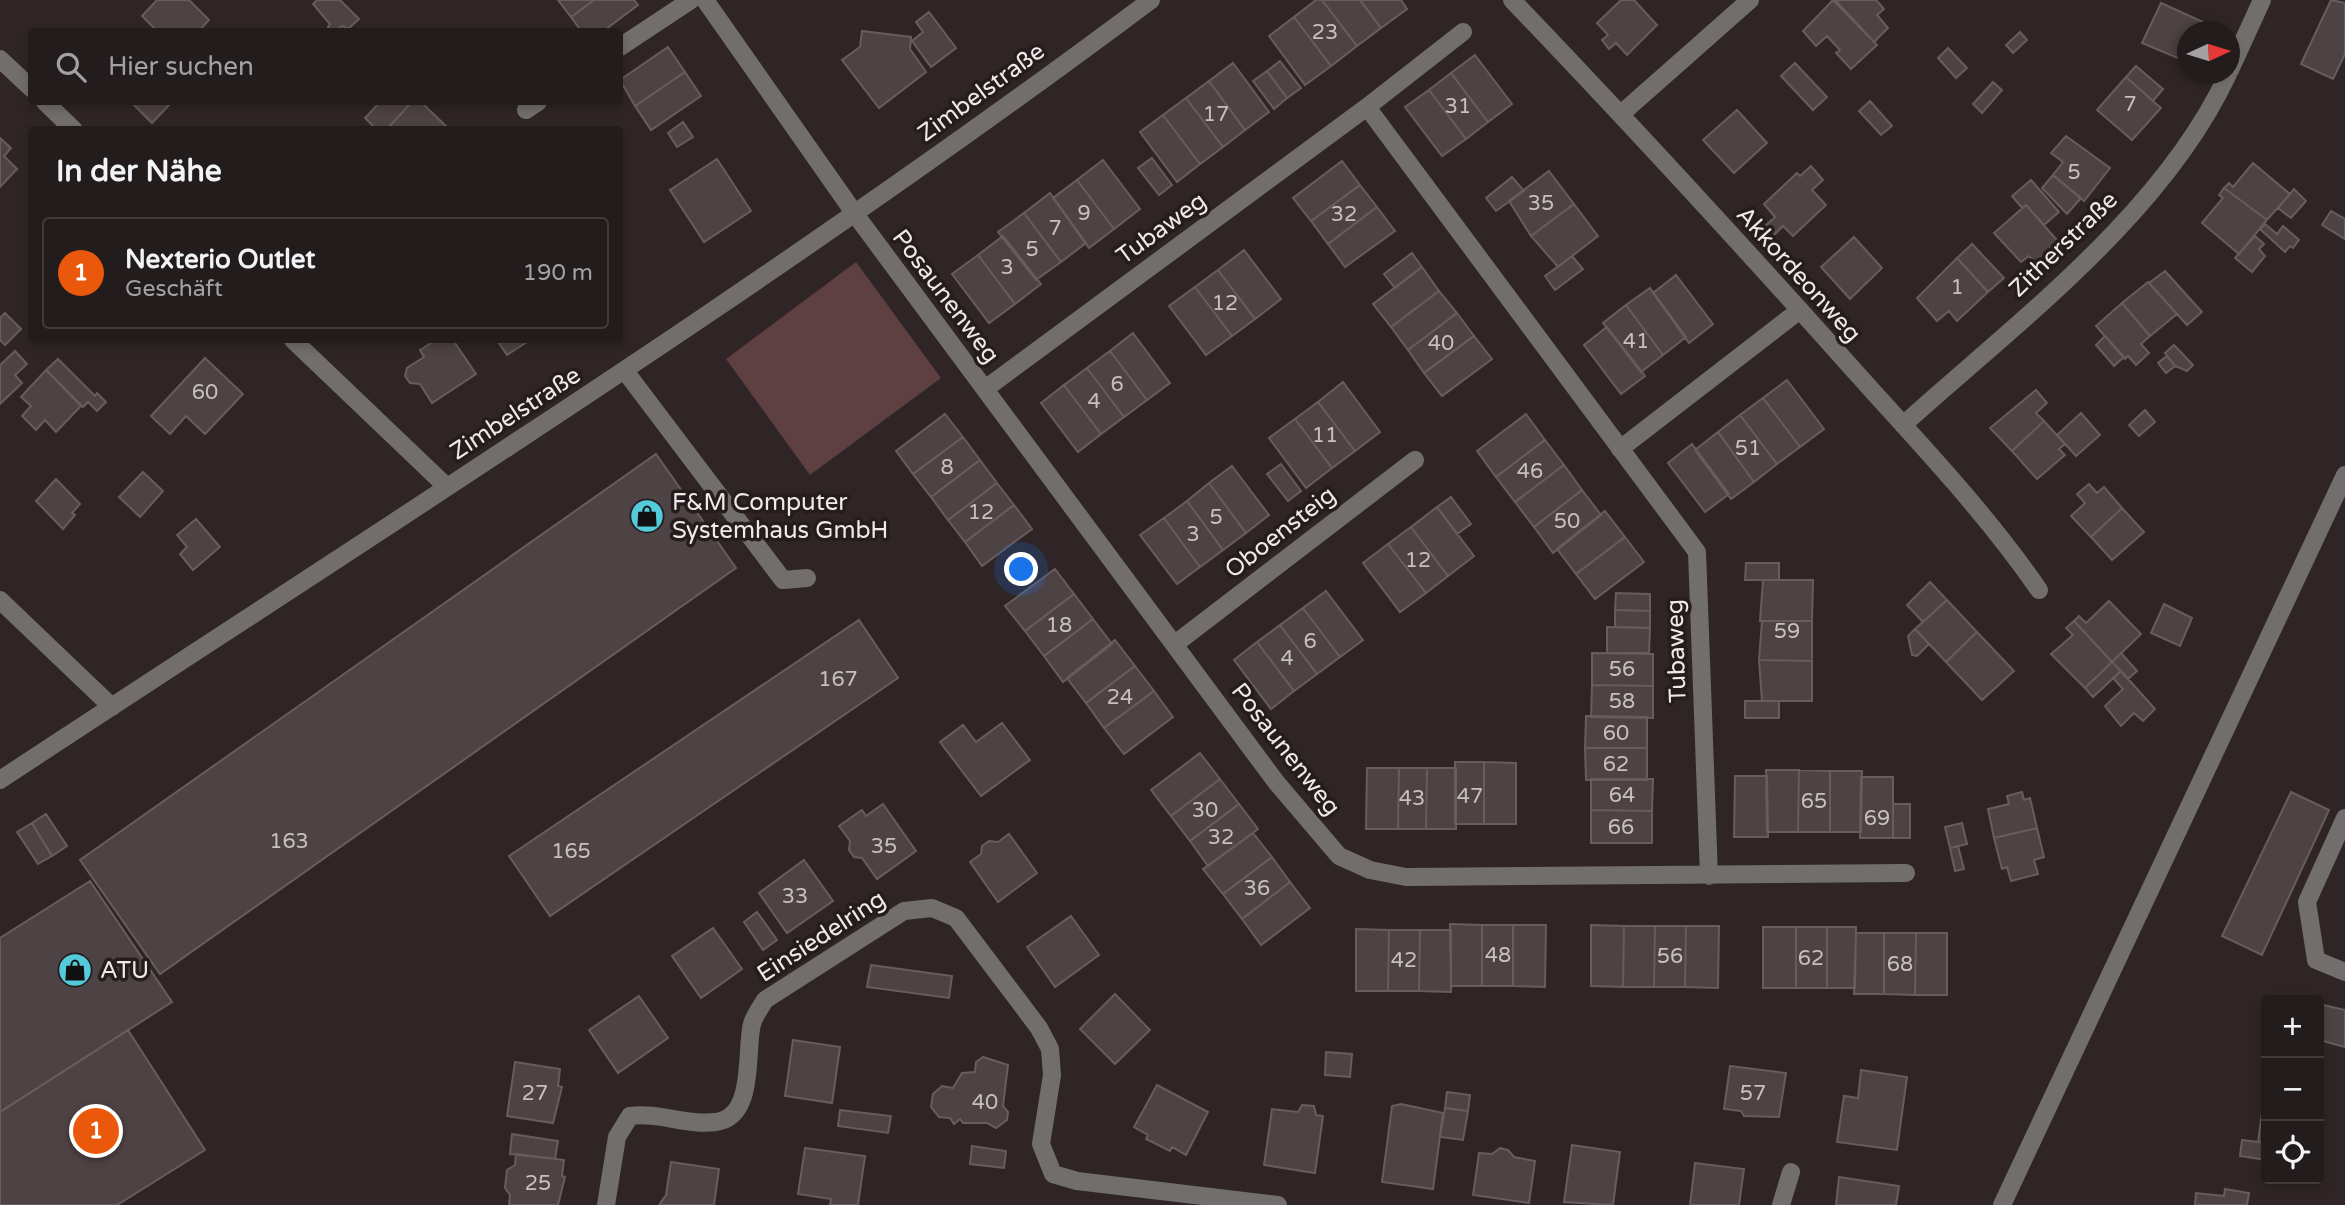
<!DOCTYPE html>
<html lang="de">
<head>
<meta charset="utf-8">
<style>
  :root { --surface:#231c1c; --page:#2b2525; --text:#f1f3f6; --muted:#a3a1a3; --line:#403a3b; --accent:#ea580c }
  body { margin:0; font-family:"Varela Round",sans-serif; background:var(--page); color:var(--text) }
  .controls { position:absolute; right:21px; bottom:21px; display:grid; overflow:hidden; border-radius:7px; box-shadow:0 4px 10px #0003 }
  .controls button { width:63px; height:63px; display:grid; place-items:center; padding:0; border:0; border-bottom:2px solid var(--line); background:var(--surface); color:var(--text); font:35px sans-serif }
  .compass { position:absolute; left:2177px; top:21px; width:63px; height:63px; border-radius:50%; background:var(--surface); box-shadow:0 4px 10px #0003; rotate:86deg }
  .you { position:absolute; left:1022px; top:570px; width:24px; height:24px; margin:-18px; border:5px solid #fff; border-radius:50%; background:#1a73e8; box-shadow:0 0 0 10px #1a73e833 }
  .badge { display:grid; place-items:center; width:46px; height:46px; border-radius:50%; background:var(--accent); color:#fff; font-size:23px; font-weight:700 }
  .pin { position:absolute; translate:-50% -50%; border:4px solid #fff; box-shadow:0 2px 7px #0006 }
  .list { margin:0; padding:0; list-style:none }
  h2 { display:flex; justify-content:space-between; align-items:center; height:91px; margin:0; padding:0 28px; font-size:30px }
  h2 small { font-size:23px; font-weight:400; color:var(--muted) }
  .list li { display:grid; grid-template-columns:46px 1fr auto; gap:21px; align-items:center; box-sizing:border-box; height:112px; margin:0 14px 14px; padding:0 14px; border:2px solid var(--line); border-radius:7px }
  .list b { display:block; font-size:26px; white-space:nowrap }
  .list p { margin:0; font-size:23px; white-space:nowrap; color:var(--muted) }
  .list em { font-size:23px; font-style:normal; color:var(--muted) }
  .icon { flex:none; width:38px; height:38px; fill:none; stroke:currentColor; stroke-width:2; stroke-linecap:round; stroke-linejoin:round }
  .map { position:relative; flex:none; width:2345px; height:1205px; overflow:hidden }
  .search { position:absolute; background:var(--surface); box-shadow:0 4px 10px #0003; left:28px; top:28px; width:595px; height:77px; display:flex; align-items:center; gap:18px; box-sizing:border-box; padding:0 24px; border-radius:7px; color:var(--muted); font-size:26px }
  .panel { position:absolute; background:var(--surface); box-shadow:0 4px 10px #0003; left:28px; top:126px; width:595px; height:217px; border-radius:7px }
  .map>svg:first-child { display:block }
</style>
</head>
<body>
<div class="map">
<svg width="2345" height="1205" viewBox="0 0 2345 1205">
  <rect width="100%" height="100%" fill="#2f2526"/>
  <path fill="#5e3f42" d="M856 262 941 378 810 475 726 359Z"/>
  <path fill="#4e4344" stroke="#675d5e" stroke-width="2" d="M157 0H189L209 20 198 32H158L142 16Z
    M317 0H340L359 19 348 29 343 26 332 32 328 27 330 24 313 4Z
    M558 0H594L571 17Z
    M594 0H634L638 5 602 32H582L571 17Z
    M1316 0H1322L1357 46 1331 66 1294 17Z
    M1322 0H1360L1381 28 1357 46Z
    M1360 0H1401L1407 9 1381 28Z
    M1621 0H1634L1657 25 1627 55 1616 43 1609 49 1602 40 1608 35 1597 23Z
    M1833 0 1877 45 1851 69 1836 53 1840 50 1827 36 1816 46 1803 31Z
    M1835 0H1876L1884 9 1877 15 1888 28 1874 42Z
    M2331 0 2345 3V54L2333 79 2301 64Z
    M2161 3 2203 22 2199 32H2188L2185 61 2142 43Z
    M929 12 956 48 931 67 912 41 923 32 916 22Z
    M1294 17 1331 66 1305 85 1269 36Z
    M862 31 911 37 910 49 926 72 879 108 842 60 860 47Z
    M2020 32 2027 40 2013 53 2006 45Z
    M668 47 685 72 635 106 620 80Z
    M1948 48 1967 68 1956 78 1938 58Z
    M1475 55 1512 104 1488 122 1451 73Z
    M1280 61 1301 88 1287 98 1267 71Z
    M1233 63 1269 112 1245 130 1209 81Z
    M1795 63 1827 97 1813 110 1781 76Z
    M2136 66 2163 89 2153 101 2126 77Z
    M1267 71 1287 98 1274 109 1253 81Z
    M685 72 701 96 651 130 635 106Z
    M1451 73 1488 122 1466 139 1429 90Z
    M2126 77 2161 108 2132 140 2097 110Z
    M1209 81 1245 130 1223 147 1186 98Z
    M1993 82 2002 90 1982 113 1973 104Z
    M1429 90 1466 139 1442 156 1405 107Z
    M1186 98 1223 147 1200 164 1163 115Z
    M1870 101 1892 126 1881 135 1859 111Z
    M131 102H172L152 123Z
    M380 102H412L386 130H377L365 118Z
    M412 102H421L450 130H386Z
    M1737 110 1767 143 1734 173 1703 140Z
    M1163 115 1200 164 1177 182 1140 132Z
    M683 122 693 137 677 147 668 133Z
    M2066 136 2110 168 2084 201 2053 175 2063 162 2051 153Z
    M0 138 11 148 4 156 17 169 0 187Z
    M1152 158 1172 185 1159 195 1138 168Z
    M717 159 751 211 704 242 670 190Z
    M1103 160 1140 209 1114 229 1077 180Z
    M1342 161 1360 185 1311 221 1293 198Z
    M2253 163 2290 194 2267 220 2224 188 2229 183 2233 187Z
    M1811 166 1823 180 1812 190 1826 205 1793 236 1783 226 1772 237 1764 227 1775 217 1764 204 1797 173 1800 176Z
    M1549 171 1574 204 1531 236 1509 201Z
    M2053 175 2081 198 2067 214 2042 188Z
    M1512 177 1524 191 1496 211 1486 198Z
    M1077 180 1114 229 1089 248 1053 198Z
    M2031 180 2059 212 2044 225 2026 205 2022 208 2012 196Z
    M1360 185 1377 207 1328 244 1311 221Z
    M2224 188 2267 220 2239 254 2202 223 2223 198 2219 195Z
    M2294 189 2306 201 2291 218 2278 208Z
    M1050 193 1086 243 1061 262 1024 213Z
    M1574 204 1598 236 1558 267 1531 236Z
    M2026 205 2063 247 2040 268 2029 256 2021 262 1994 233Z
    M1377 207 1395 231 1345 267 1328 244Z
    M2331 211 2345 219V239L2322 225Z
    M1024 213 1061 262 1036 280 998 232Z
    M2265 224 2277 234 2283 226 2299 240 2293 248 2290 246 2285 252 2260 229Z
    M1003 236 1041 284 1015 304 978 255Z
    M2255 236 2264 244 2259 249 2265 256 2252 272 2235 258Z
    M1854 237 1882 268 1850 299 1821 267Z
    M1972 244 2004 278 1988 292 1957 258Z
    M1244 250 1281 299 1255 319 1218 270Z
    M1412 253 1422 267 1395 288 1384 274Z
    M978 255 1015 304 989 323 952 274Z
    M1572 256 1583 269 1555 290 1545 276Z
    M1957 258 1988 292 1957 321 1949 311 1937 321 1917 298Z
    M1422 267 1439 291 1391 327 1373 304Z
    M1218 270 1255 319 1232 336 1195 287Z
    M2165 271 2202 312 2187 325 2149 283Z
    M1676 275 1713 324 1689 343 1653 293Z
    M2148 282 2177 314 2150 336 2122 303Z
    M1195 287 1232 336 1206 355 1169 306Z
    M1650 288 1686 337 1663 355 1626 305Z
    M1439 291 1457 313 1408 350 1391 327Z
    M2122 303 2150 336 2141 344 2149 353 2136 365 2128 356 2125 359 2096 326Z
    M1626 305 1663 355 1641 372 1603 323Z
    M5 313 21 329 5 345 0 340V318Z
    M1457 313 1474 336 1424 373 1408 350Z
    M1607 327 1645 376 1621 394 1584 345Z
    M1133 333 1170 383 1147 400 1110 351Z
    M1474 336 1492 359 1442 396 1424 373Z
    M2105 336 2124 357 2114 366 2096 345Z
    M436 340H453L476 374 432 403 420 384 410 383 405 376 407 368 424 357 420 350Z
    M497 340H530L507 355Z
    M2174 345 2193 365 2187 371 2175 366 2165 353Z
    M15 351 27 364 15 375 22 383 0 404V365Z
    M1110 351 1147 400 1124 417 1087 368Z
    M2167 356 2175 366 2166 373 2158 363Z
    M205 358 243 394 205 434 186 416 170 434 151 416Z
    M58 359 95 396 97 393 106 402 97 411 88 402 83 407 46 370Z
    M1087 368 1124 417 1101 434 1064 385Z
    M46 370 81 406 56 432 45 420 36 430 22 416 31 406 21 397Z
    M1787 380 1824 429 1800 447 1763 398Z
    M1343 382 1380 432 1355 451 1318 402Z
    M1064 385 1101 434 1078 452 1041 403Z
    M2036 390 2047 403 2036 413 2044 421 2012 451 1990 428Z
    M1763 398 1800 447 1777 464 1740 415Z
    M1318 402 1355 451 1332 468 1295 419Z
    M2145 410 2155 422 2139 436 2129 425Z
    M2081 413 2100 435 2076 456 2057 435Z
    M945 414 963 437 913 474 896 451Z
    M1526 414 1545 440 1496 477 1477 451Z
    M1740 415 1777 464 1754 482 1718 432Z
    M1295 419 1332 468 1306 488 1269 438Z
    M2044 421 2065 444 2059 449 2065 455 2037 479 2012 451Z
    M1718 432 1754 482 1731 499 1695 450Z
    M963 437 980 460 931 497 913 474Z
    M1545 440 1564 465 1515 502 1496 477Z
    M1692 444 1729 494 1705 512 1668 463Z
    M656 454 736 568 160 974 80 860Z
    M980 460 997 483 948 520 931 497Z
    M1281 464 1301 491 1288 501 1267 474Z
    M1564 465 1582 490 1534 527 1515 502Z
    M1232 466 1269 515 1246 533 1209 483Z
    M143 472 163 491 140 517 119 497Z
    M56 479 80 504 72 513 75 515 63 529 36 501Z
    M997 483 1014 505 965 542 948 520Z
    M1209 483 1246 533 1223 550 1187 501Z
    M2089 484 2097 493 2104 487 2122 508 2091 537 2071 516 2085 503 2077 494Z
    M1582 490 1601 515 1553 553 1534 527Z
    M1451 497 1471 524 1457 534 1437 507Z
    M1187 501 1223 550 1200 567 1164 518Z
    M1014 505 1032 529 982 566 965 542Z
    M1437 507 1474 556 1448 576 1411 527Z
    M2122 508 2144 532 2112 560 2091 537Z
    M1605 511 1625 537 1576 574 1557 549Z
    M1164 518 1200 567 1177 584 1140 535Z
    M196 519 220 547 193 570 180 554 187 547 177 535Z
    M1411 527 1448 576 1426 593 1388 544Z
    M1625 537 1644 562 1595 599 1576 574Z
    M1388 544 1426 593 1400 612 1363 563Z
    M1746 563H1779V580H1745Z
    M1055 569 1074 594 1025 631 1005 606Z
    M1763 580H1813L1812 621H1760Z
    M1930 582 1947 600 1923 622 1907 605Z
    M1326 591 1363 640 1340 657 1303 608Z
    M1616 593 1650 594V611L1615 610Z
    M1074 594 1093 619 1044 656 1025 631Z
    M1947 600 1977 632 1946 662 1915 629Z
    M2109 601 2141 634 2112 662 2074 621 2079 616 2086 623Z
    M2164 604 2192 618 2180 646 2151 633Z
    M1303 608 1340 657 1317 674 1280 625Z
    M1615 610 1650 611V628L1615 627Z
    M1093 619 1112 644 1063 682 1044 656Z
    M859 620 898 678 550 916 509 856Z
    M1762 621H1812V661L1759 660Z
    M2074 621 2112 662 2085 688 2051 654 2073 635 2066 628Z
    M1280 625 1317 674 1294 691 1257 642Z
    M1607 627 1650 628 1649 653H1607Z
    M1915 629 1929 644 1917 656 1912 655 1908 636Z
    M1977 632 2014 671 1982 700 1946 662Z
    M1115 640 1135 666 1086 703 1067 678Z
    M1257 642 1294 691 1271 709 1234 660Z
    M1592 653 1653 654V686L1592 685Z
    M2121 653 2137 671 2128 679 2112 662Z
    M1759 660 1812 661V701H1762Z
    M2112 662 2121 671 2093 697 2085 688Z
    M1135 666 1154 691 1104 728 1086 703Z
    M2121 671 2155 709 2143 721 2134 713 2121 726 2105 706 2123 689 2113 678Z
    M1592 685 1653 686V718L1591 717Z
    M1154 691 1173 717 1124 754 1104 728Z
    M1745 701H1779V718H1745Z
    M1586 716 1647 717V748H1585Z
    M1002 723 1030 760 981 796 940 742 963 725 976 742Z
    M1585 748H1647V780H1586Z
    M1200 753 1220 779 1171 816 1151 790Z
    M1455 762H1484V824H1455Z
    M1484 762 1516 763V824H1484Z
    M1367 768H1399L1398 829H1366Z
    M1399 768H1427L1426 829H1398Z
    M1427 768H1456V829H1426Z
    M1766 770H1799L1798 832H1767Z
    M1799 770 1830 771V832H1798Z
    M1830 771H1862L1861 832H1830Z
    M1735 776H1767L1768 837H1734Z
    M1861 777H1893V838H1860Z
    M1220 779 1239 804 1190 841 1171 816Z
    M1591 779H1653L1652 811 1591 810Z
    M2022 792 2024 800 2030 798 2037 828 1994 838 1988 809 2009 804 2007 796Z
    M2291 792 2329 810 2262 955 2222 936Z
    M883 804 916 851 877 879 862 858 854 857 849 850 850 841 839 826 862 810 866 816Z
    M1239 804 1258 829 1208 866 1190 841Z
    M1893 804H1910V838H1893Z
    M1591 810 1652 811V843H1591Z
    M46 814 67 846 52 856 32 823Z
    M32 823 52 856 38 864 17 832Z
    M1962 823 1967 844 1950 848 1945 827Z
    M2037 828 2044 857 2034 860 2038 874 2011 881 2007 867 2002 869 1994 838Z
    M1253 833 1272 857 1223 894 1203 869Z
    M1009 834 1037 873 998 902 970 862 981 854 982 846 989 841 998 842Z
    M1958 846 1964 869 1955 871 1950 848Z
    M1272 857 1290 882 1242 919 1223 894Z
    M804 860 833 901 787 933 759 893Z
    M90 881 172 1002 0 1112V938Z
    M1290 882 1310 908 1261 945 1242 919Z
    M757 912 777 940 763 950 744 922Z
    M1071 916 1099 955 1055 987 1027 947Z
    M1450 924 1482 925V986H1451Z
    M1482 925H1513V986H1482Z
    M1513 925H1546L1545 987 1513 986Z
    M1591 925 1624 926 1623 987 1591 986Z
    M1624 926H1655L1654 987H1623Z
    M1655 926H1686L1685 987H1654Z
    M1686 926H1719L1718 988 1685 987Z
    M1763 927H1796V988H1763Z
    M1796 927H1827V988H1796Z
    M1827 927H1856L1855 988H1827Z
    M713 928 742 969 701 998 672 956Z
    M1356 929 1389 930 1388 991H1356Z
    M1389 930H1420L1419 991H1388Z
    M1420 930H1451V992L1419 991Z
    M1856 933H1884V994H1854Z
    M1884 933H1916L1915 995 1884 994Z
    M1916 933H1947V995H1915Z
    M871 965 952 976 949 998 867 987Z
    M1115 994 1150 1030 1115 1064 1080 1029Z
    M639 996 668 1038 618 1073 589 1030Z
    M2319 1004 2345 1010V1047L2319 1040Z
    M128 1030 205 1150 117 1205H0V1112Z
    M793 1040 840 1047 832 1103 785 1096Z
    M1326 1052 1352 1054 1350 1077 1325 1075Z
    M983 1057 1008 1065 1003 1106 1008 1112 1007 1120 996 1128 987 1123H963L960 1119 954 1124 950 1118 939 1117 931 1107 933 1094 942 1086 953 1088 962 1073 975 1072 976 1062Z
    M515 1062 560 1069 558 1086 562 1087 553 1123 507 1116Z
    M1730 1066 1786 1073 1779 1117 1744 1116 1741 1111 1724 1109Z
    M1861 1070 1907 1077 1897 1150 1837 1142 1844 1096 1858 1098Z
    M1157 1085 1208 1112 1186 1155 1172 1147 1170 1151 1146 1139 1148 1135 1134 1127Z
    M1447 1092 1470 1095 1468 1111 1445 1108Z
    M2264 1097H2266V1143L2258 1142Z
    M1401 1104 1443 1113 1433 1189 1382 1182 1392 1106Z
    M1302 1105 1314 1106 1316 1115 1323 1116 1315 1173 1264 1165 1272 1109 1298 1112Z
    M1445 1108 1468 1111 1463 1140 1440 1137Z
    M840 1110 891 1116 888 1133 838 1126Z
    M512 1134 558 1141 555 1159 510 1154Z
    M2242 1140 2266 1143V1160L2240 1156Z
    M1572 1145 1620 1152 1613 1205 1564 1202Z
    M972 1146 1006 1151 1004 1168 970 1164Z
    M805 1148 865 1156 858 1205H830L831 1199 798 1194Z
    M1500 1148 1508 1150 1514 1157 1535 1161 1529 1203 1473 1195 1479 1153 1492 1154Z
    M516 1154 564 1160 562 1176 565 1177 558 1205H509L510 1195 505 1188 507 1170 515 1165Z
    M671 1162 719 1169 714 1205H659L666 1195Z
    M1695 1163 1744 1169 1739 1205H1690Z
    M1839 1177 1899 1186 1896 1205H1836Z
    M2225 1189 2249 1193 2247 1205H2195L2196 1193 2224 1196Z"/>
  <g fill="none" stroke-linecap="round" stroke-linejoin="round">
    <path stroke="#736e6e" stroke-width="18" d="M705 0 855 214 1276 782 1339 856 1370 870 1406 877 1906 873
      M1512 0C1627 120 1740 243 1851 367 1916 440 1984 510 2039 590
      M620 47 691 0
      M0 59 32 89
      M2230 70 2262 0
      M45 102 74 130
      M1367 107 1697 552 1709 876
      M526 110 538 102
      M1621 114 1750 0
      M293 340 447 487
      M625 371 783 580 807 578
      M985 389 1367 107 1463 32
      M1903 425C2016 323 2163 214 2228 74
      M1620 449 1800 310
      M0 600 112 707
      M1175 644 1415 460
      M0 780C387 525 780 278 1151 0
      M2345 818 2307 902 2316 960 2345 972
      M606 1205 617 1137 630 1116C659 1112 688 1126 716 1122 756 1117 745 1051 752 1024 754 1016 761 1007 765 1000L904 911 932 908 956 918 1039 1028 1050 1049 1052 1075 1041 1144 1053 1174 1077 1181 1278 1205
      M1781 1205 1791 1172
      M2002 1205 2345 475"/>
  </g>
  <defs>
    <g id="shop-disc" transform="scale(1.75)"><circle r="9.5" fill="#53cbda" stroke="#251c1d"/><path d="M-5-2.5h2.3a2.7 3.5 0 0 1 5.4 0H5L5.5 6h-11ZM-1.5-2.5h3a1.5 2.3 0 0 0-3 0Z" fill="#111"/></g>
  </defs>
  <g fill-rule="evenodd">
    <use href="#shop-disc" x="647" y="516"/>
    <use href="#shop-disc" x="75" y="970"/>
  </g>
  <g text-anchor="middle" stroke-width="7" stroke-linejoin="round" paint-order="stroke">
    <g font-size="21" fill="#c8c0c0">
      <text x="1325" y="39">23</text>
      <text x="2130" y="111">7</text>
      <text x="1458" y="113">31</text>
      <text x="1216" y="121">17</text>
      <text x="2074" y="179">5</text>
      <text x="1541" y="210">35</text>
      <text x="1084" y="220">9</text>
      <text x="1344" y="221">32</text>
      <text x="1055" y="235">7</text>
      <text x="1032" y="256">5</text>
      <text x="1007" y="274">3</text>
      <text x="1957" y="294">1</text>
      <text x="1225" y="310">12</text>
      <text x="1636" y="348">41</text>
      <text x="1441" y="350">40</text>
      <text x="1117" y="391">6</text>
      <text x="205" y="399">60</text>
      <text x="1094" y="408">4</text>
      <text x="1325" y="442">11</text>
      <text x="1748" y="455">51</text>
      <text x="947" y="474">8</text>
      <text x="1530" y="478">46</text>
      <text x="981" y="519">12</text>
      <text x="1216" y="524">5</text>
      <text x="1567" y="528">50</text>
      <text x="1193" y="541">3</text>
      <text x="1418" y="567">12</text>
      <text x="1059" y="632">18</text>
      <text x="1787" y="638">59</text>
      <text x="1310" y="648">6</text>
      <text x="1287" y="665">4</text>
      <text x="1622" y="676">56</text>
      <text x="838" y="686">167</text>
      <text x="1120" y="704">24</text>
      <text x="1622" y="708">58</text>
      <text x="1616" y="740">60</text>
      <text x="1616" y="771">62</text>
      <text x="1622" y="802">64</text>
      <text x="1470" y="803">47</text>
      <text x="1412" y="805">43</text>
      <text x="1814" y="808">65</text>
      <text x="1205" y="817">30</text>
      <text x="1877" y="825">69</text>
      <text x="1621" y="834">66</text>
      <text x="1221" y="844">32</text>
      <text x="289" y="848">163</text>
      <text x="884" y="853">35</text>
      <text x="571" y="858">165</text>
      <text x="1257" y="895">36</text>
      <text x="795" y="903">33</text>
      <text x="1498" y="962">48</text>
      <text x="1670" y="963">56</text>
      <text x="1811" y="965">62</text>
      <text x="1404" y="967">42</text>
      <text x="1900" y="971">68</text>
      <text x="535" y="1100">27</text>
      <text x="1753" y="1100">57</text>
      <text x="985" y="1109">40</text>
      <text x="538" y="1190">25</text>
    </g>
    <g font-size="24" fill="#f0e9ea" stroke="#251c1d">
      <text transform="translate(981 92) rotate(-36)" y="8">Zimbelstraße</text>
      <text transform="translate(1161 228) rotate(-36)" y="8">Tubaweg</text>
      <text transform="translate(2063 244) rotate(-44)" y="8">Zitherstraße</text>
      <text transform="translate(1799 274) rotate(48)" y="8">Akkordeonweg</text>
      <text transform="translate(946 296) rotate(53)" y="8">Posaunenweg</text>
      <text transform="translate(515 413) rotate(-33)" y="8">Zimbelstraße</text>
      <text transform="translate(1280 532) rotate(-38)" y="8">Oboensteig</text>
      <text transform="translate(1676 651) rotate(-92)" y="8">Tubaweg</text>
      <text transform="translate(1286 749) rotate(52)" y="8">Posaunenweg</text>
      <text transform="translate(821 936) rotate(-33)" y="8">Einsiedelring</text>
    </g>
    <g font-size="24" fill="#f0e9ea" stroke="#251c1d" text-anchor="start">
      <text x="672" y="510">F&amp;M Computer<tspan x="672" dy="28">Systemhaus GmbH</tspan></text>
      <text x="100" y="978">ATU</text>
    </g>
  </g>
</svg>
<div class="controls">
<button>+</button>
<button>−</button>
<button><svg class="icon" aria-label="locate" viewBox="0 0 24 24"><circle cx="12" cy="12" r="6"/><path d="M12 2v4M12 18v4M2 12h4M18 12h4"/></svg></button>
</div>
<svg class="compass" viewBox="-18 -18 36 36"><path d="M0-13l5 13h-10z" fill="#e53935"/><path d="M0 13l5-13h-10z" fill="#a3a1a3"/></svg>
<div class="you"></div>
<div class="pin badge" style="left:96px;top:1131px">1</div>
<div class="search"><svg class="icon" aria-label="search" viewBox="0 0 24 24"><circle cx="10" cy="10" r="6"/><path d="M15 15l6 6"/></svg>Hier suchen</div>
<section class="panel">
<h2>In der Nähe<small></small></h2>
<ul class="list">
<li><span class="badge">1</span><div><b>Nexterio Outlet</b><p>Geschäft</p></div><em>190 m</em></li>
</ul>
</section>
</div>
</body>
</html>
